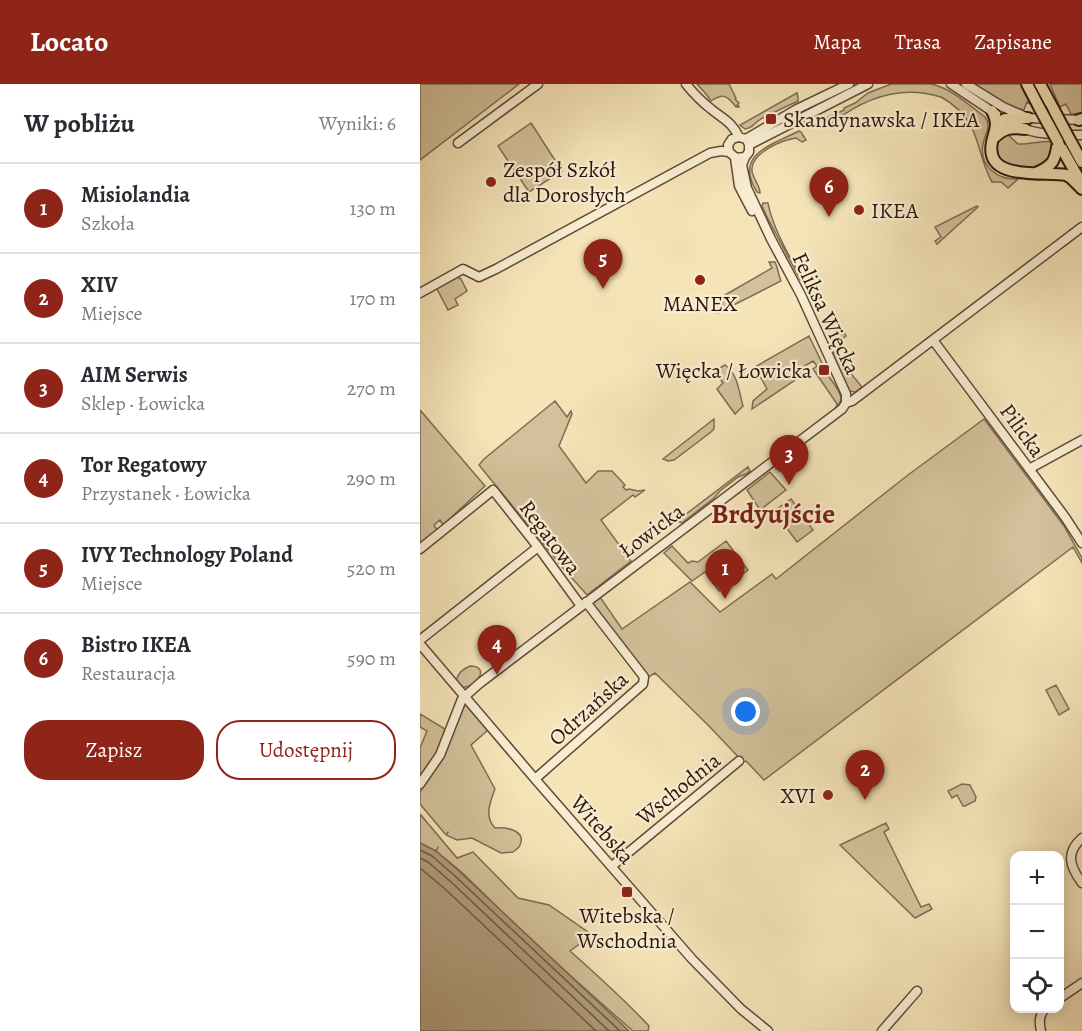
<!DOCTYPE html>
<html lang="pl">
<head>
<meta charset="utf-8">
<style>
  :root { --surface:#fff; --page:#f7f7f7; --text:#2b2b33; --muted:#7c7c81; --line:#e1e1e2; --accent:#8f2418 }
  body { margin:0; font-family:Alegreya,serif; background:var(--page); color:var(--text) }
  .controls { position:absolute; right:18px; bottom:18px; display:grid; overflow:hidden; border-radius:12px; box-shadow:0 3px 15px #0003 }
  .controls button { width:54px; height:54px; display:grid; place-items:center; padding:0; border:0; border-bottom:2px solid var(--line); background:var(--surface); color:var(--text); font:30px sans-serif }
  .you { position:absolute; left:326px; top:628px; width:21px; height:21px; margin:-15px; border:4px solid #fff; border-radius:50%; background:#1a73e8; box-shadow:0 0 0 9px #1a73e833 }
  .badge { display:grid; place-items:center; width:39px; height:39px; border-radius:50%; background:var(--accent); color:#fff; font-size:20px; font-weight:700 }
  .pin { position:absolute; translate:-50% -50px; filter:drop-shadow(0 2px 3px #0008) }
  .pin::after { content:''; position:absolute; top:32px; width:21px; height:18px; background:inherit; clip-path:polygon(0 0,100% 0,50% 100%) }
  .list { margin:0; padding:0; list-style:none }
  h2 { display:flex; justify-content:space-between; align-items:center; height:78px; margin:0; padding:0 24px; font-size:26px }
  h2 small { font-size:20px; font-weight:400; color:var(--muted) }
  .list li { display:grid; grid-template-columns:39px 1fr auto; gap:18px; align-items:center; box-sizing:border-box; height:90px; padding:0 24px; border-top:2px solid var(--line) }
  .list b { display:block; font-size:22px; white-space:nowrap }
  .list p { margin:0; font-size:20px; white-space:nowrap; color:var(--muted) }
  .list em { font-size:20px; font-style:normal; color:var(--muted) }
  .actions { display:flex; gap:12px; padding:18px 24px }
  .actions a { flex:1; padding:14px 0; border:2px solid var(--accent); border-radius:24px; text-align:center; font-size:21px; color:var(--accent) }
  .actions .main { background:var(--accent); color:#fff }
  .icon { flex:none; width:33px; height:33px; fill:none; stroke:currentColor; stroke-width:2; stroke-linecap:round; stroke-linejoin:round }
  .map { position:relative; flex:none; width:662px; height:947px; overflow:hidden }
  header { display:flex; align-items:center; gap:36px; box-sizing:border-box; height:84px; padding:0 30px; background:var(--accent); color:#fff }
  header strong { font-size:28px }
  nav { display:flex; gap:33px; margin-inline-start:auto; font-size:21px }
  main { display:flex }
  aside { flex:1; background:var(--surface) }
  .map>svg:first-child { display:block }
</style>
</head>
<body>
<header>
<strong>Locato</strong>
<nav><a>Mapa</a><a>Trasa</a><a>Zapisane</a></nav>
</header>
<main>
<aside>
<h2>W pobliżu<small>Wyniki: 6</small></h2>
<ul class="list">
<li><span class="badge">1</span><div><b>Misiolandia</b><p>Szkoła</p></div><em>130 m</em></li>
<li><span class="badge">2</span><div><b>XIV</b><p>Miejsce</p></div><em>170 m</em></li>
<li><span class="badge">3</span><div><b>AIM Serwis</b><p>Sklep · Łowicka</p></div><em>270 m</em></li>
<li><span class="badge">4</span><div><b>Tor Regatowy</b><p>Przystanek · Łowicka</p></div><em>290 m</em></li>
<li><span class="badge">5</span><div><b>IVY Technology Poland</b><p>Miejsce</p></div><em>520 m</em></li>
<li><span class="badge">6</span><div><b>Bistro IKEA</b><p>Restauracja</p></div><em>590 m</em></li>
</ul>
<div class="actions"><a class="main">Zapisz</a><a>Udostępnij</a></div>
</aside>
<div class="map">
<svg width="662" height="947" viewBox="0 0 662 947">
  <rect width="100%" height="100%" fill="#f5e4b8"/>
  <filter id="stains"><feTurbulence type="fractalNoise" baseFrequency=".00333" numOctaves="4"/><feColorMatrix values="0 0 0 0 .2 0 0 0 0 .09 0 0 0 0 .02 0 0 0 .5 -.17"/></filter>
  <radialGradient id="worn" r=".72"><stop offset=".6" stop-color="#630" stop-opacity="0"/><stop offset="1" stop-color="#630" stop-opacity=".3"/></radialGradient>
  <path fill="#d3c19b" stroke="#806c54" stroke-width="1.5" d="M0 0H99L0 76Z
    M277 0H309L316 14 315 15 319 19 317 21 319 22V23H316C307 11 303 9 291 17L286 10Z
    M471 0C484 0 498 0 511 0 531 4 549 21 565 33 572 43 565 49 563 60 559 83 578 96 598 95L588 104 581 98H572C562 81 560 60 551 42 544 30 534 20 521 13 480 0 444 14 412 39L405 37 406 34 424 26V24L435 19 448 9Z
    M553 0H602L613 22 607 18 604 26C585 22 569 10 553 0Z
    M630 0H662V29L651 30 646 20 640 23Z
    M377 9 378 13V17C370 21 362 24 355 28 350 30 342 34 338 37 333 41 332 44 325 45L320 41Z
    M111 39 142 87 109 108 78 62Z
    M379 47 381 48 386 56 382 58 376 54C362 56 330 69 332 87 333 95 340 101 340 109L337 108C313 70 352 61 379 47Z
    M585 48 598 60C608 61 624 56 632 58L634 61V72L618 85 588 80 579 74C575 63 577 57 585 48Z
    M343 119H348C352 143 374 183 389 203V204L386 203 380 195 346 131 342 122Z
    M557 122 558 123 517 160 515 157 521 153 515 143Z
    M349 178H355C358 184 358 190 361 197L298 229 292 217 296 215 299 217 305 213V211L352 184Z
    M36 192 41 195 47 207 35 215 38 221 28 226 16 203Z
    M424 248 426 252 410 264 442 303 435 308 430 307 428 305 409 262 413 257 412 256Z
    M389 252 404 283 402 284 404 287H405C409 294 421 306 421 315 421 318 418 321 416 324L417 320 393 285 397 282 393 277 383 283 387 288 332 325 333 317 347 305 335 283Z
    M305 281C318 290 319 308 323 322L315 330 297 305 303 299 296 289V286Z
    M135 317 147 333 151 327 152 330 139 362 166 399 178 387H192L205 401 203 403 206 406 209 405 218 407 225 406 215 413 213 411 181 436 211 477 167 511 143 484 59 381 64 375Z
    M0 326 65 402 23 441 20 436 14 441 17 446 0 459Z
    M294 335V345L291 348 254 376 248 377 243 375Z
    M564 335 644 442 662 474V479L653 463 344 696 326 677 323 678 288 641 235 589 227 594 172 520 180 513 202 545 270 498 300 528 352 490 356 495 488 391Z
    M328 383 330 387 326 390 318 393 300 407 294 414 262 439 257 437Z
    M350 388 366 406 340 426 327 406Z
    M371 415 393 446 377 458 354 427Z
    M306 457 328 486 299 507 285 488 272 497 244 469 252 462 268 479 272 477 278 478Z
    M50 582C72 582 55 606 40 603L36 598C37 590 42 585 50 582Z
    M636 601 649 625 639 631 626 606Z
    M45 619 68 646 51 661 75 705C70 718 64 733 75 744 85 743 107 746 100 761 99 764 96 766 93 768L81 769 52 754 37 756 26 751 0 720V708L23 672 35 636Z
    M0 630 25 645 17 672 0 696V664L7 647 0 643Z
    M542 700 550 701 556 713 555 717 545 722H543L537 711 532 714 528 707Z
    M0 730 37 774 53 768 98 814 129 821 168 848 169 853 150 867C177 891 204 915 229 942L228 947H213C170 910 128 872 87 833 60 807 34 776 0 759Z
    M466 739 469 745 464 748 501 823 509 820 512 825 495 834 420 761Z"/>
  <path fill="#b19e7e" stroke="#7c6851" stroke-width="1.5" d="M0 759 16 767 39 787 209 947H0Z"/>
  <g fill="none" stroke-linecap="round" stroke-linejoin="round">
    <path stroke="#6e5a46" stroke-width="1.5" d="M0 766 12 772 35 792 200 947
      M0 774 8 778 30 797 189 947
      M0 784 24 804 176 947"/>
    <path stroke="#7c6851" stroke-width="1.5" d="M27 750 28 748
      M16 767 18 763"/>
    <g stroke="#5e4a38" stroke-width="11">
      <path id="minor" d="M266 0C274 10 282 18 291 25 303 35 312 38 319 53
        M531 0 576 30
        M546 0 583 23 608 34 662 36
        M600 43C620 52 641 50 662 51
        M326 55 377 25 429 0
        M38 59 118 0
        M329 61 448 0
        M325 73 316 74 309 68 308 61 312 55 319 53 326 55 328 58 329 61V68L325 73 322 81 327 104 351 155 381 211 426 310V319
        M315 74 319 102 332 127
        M0 209 43 185 59 193 76 185 290 69 301 67 309 68
        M513 256 645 433 662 459
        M609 385 662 356
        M0 465 73 406 118 463 161 522
        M0 556 118 463
        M0 560 115 695 272 875 321 925 348 947
        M115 695 223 600 224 593 166 518
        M0 700 20 671 42 615 60 599 422 325 426 319 432 317 440 311 662 143
        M662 754C645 769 650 783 662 799
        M192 782 319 677
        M640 914 662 899
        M462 947 497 907
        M621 947C619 938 619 932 625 924"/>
    </g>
    <g stroke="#2c170e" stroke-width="14">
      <path id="major" d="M607 0 620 25
        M620 0 634 26
        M572 27C579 40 575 45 572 58 564 98 624 87 646 91L651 94 662 105
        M659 36 662 35
        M577 39 585 35 608 34
        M573 55C583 44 591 43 605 45
        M638 58 662 100
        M651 58 662 78
        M616 89C634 81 635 77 638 58"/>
    </g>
    <use href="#minor" stroke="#f8edd1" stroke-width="8"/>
    <use href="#major" stroke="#f5e4b8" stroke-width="10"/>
    <g stroke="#2c170e" stroke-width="14" stroke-linecap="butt">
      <path id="major-bridge" d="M620 25 638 58
        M634 26 651 58"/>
    </g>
    <use href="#major-bridge" stroke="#f5e4b8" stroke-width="10"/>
  </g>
  <g fill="#8f2418" stroke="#f8edd1" stroke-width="2">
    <rect x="345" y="29" width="12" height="12" rx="3"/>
    <circle cx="71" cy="98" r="6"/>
    <circle cx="439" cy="126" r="6"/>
    <circle cx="280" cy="196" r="6"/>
    <rect x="398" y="280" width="12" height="12" rx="3"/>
    <circle cx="408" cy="711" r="6"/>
    <rect x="201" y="802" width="12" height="12" rx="3"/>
  </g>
  <g text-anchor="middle" stroke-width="4.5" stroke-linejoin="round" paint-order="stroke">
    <g font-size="22" fill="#2c170e" stroke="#f8edd1" text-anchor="start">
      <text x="363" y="43">Skandynawska / IKEA</text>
      <text x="83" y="93">Zespół Szkół<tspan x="83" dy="25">dla Dorosłych</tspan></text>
      <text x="451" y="134">IKEA</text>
      <text x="280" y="227" text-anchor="middle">MANEX</text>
      <text x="392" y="294" text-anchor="end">Więcka / Łowicka</text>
      <text x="396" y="719" text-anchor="end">XVI</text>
      <text x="207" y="839" text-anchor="middle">Witebska /<tspan x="207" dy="25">Wschodnia</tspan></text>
    </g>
    <g font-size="22" fill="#2c170e" stroke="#f8edd1">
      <text transform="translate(407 229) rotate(65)" y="8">Feliksa Więcka</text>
      <text transform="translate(603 346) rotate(54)" y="8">Pilicka</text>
      <text transform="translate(231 446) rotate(-37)" y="8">Łowicka</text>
      <text transform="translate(131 453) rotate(53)" y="8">Regatowa</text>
      <text transform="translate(168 624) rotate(-42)" y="8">Odrzańska</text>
      <text transform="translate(258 704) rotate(-39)" y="8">Wschodnia</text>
      <text transform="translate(183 745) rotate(49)" y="8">Witebska</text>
    </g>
    <g font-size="28" font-weight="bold" fill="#7a1f14" stroke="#f8edd1">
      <text x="353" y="439">Brdyujście</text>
    </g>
  </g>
  <rect width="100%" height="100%" filter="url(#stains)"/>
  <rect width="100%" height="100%" fill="url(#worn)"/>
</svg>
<div class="controls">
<button>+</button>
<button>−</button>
<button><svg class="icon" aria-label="locate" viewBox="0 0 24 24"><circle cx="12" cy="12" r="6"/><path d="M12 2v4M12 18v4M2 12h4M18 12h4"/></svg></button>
</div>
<div class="you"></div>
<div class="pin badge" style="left:305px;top:515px">1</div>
<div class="pin badge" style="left:445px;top:716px">2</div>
<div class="pin badge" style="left:369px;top:401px">3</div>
<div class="pin badge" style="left:77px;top:591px">4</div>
<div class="pin badge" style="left:183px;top:205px">5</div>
<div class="pin badge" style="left:409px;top:133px">6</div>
</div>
</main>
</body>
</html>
